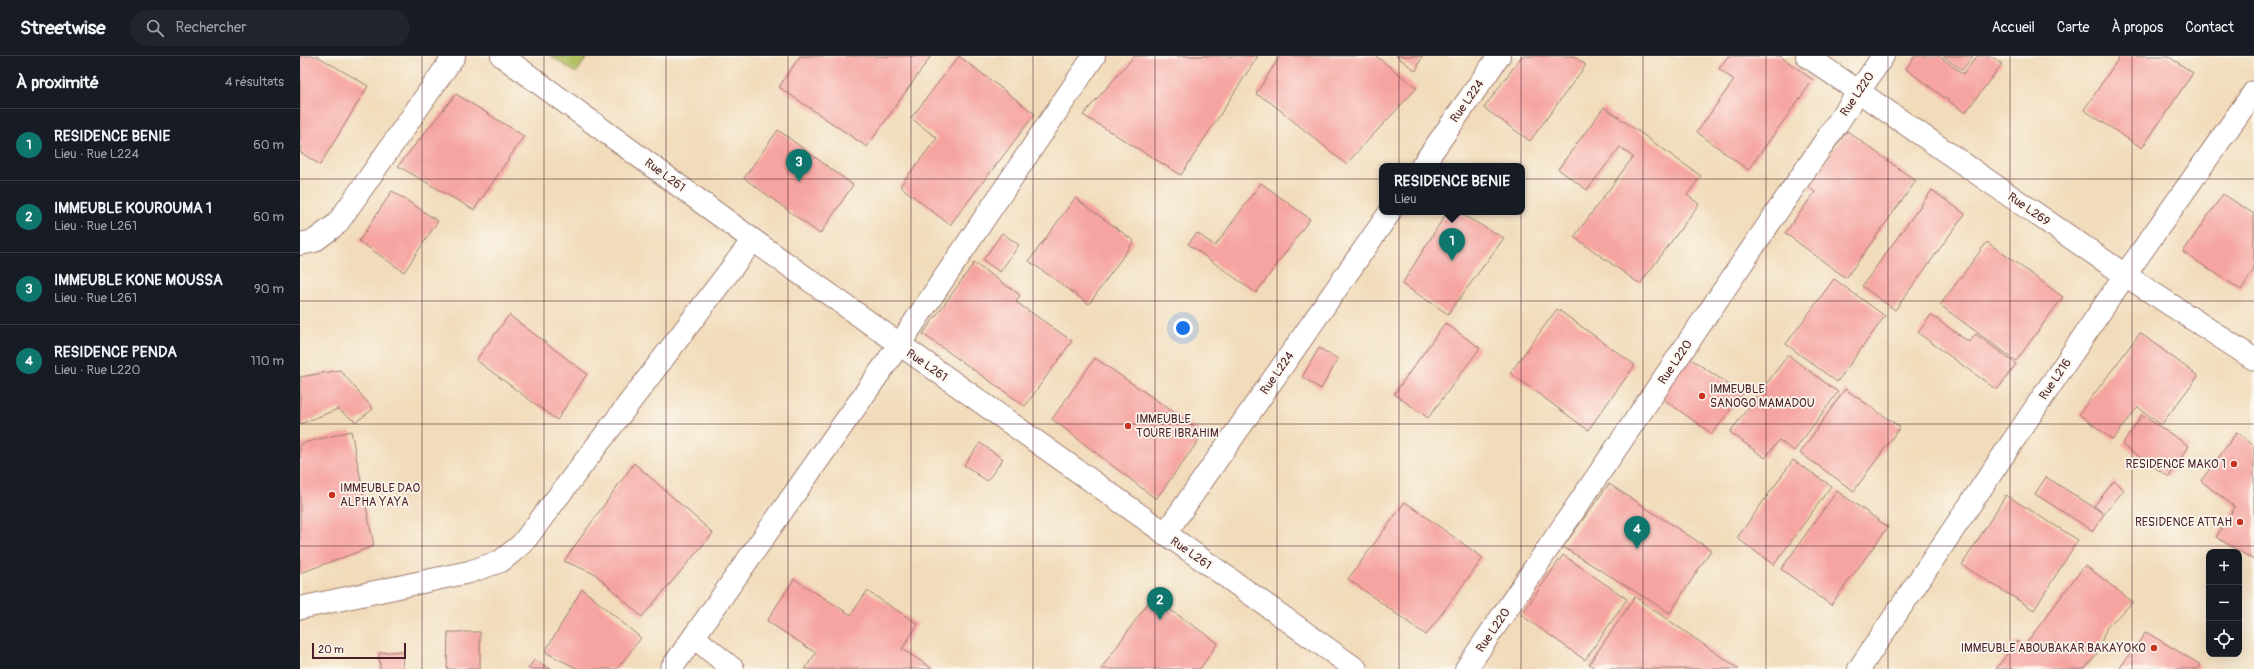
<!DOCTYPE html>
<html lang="fr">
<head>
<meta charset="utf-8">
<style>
  :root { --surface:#171b24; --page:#20242c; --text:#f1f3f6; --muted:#9ea1a6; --line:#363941; --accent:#0f766e }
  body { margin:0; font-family:Pangolin,sans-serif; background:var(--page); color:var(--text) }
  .controls { position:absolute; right:12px; bottom:12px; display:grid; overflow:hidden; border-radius:8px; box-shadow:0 4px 16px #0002 }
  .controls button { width:36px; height:36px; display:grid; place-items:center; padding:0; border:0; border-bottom:1px solid var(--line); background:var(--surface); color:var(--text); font:20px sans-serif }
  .scale { position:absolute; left:12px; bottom:10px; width:94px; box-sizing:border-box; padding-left:4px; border:2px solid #4a1f2b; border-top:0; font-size:11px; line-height:14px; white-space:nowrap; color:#4a1f2b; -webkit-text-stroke:3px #fbf7ec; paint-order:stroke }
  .you { position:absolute; left:883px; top:272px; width:14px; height:14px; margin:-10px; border:3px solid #fff; border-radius:50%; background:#1a73e8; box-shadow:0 0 0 6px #1a73e833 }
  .badge { display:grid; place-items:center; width:26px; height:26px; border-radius:50%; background:var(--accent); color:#fff; font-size:13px; font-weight:700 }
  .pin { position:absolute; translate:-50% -33px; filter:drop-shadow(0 1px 2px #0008) }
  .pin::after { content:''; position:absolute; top:21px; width:14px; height:12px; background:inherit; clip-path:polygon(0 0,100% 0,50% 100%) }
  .popup { position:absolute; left:1079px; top:107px; width:146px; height:52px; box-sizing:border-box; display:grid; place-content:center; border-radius:8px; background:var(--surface); filter:drop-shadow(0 1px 3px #0005); font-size:13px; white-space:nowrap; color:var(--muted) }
  .popup b { font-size:15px; color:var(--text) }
  .popup::after { content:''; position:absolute; left:50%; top:100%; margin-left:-8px; border:8px solid transparent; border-top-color:var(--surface) }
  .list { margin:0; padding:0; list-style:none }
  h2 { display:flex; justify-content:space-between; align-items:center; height:52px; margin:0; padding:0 16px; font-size:17px }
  h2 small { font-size:13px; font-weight:400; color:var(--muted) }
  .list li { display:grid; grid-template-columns:26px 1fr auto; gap:12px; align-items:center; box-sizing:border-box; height:72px; padding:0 16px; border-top:1px solid var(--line) }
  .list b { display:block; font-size:15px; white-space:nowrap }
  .list p { margin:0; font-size:13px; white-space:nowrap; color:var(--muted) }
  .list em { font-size:13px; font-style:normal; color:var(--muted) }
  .icon { flex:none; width:22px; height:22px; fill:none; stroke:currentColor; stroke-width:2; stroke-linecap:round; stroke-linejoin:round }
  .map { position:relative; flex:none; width:1954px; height:613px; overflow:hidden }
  header { display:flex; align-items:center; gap:24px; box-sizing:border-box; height:56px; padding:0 20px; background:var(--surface); border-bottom:1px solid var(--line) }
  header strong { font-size:19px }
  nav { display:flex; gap:22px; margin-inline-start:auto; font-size:14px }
  .search { width:280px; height:36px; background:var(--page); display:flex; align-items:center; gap:10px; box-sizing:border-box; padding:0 14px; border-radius:22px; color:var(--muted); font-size:15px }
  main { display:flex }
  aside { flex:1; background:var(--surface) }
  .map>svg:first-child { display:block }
</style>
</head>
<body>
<header>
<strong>Streetwise</strong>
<div class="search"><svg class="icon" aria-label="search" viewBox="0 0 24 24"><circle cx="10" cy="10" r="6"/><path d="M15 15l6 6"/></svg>Rechercher</div>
<nav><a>Accueil</a><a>Carte</a><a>À propos</a><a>Contact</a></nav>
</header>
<main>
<aside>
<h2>À proximité<small>4 résultats</small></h2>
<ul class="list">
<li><span class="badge">1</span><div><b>RESIDENCE BENIE</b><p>Lieu · Rue L224</p></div><em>60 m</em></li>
<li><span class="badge">2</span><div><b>IMMEUBLE KOUROUMA 1</b><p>Lieu · Rue L261</p></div><em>60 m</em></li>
<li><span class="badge">3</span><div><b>IMMEUBLE KONE MOUSSA</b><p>Lieu · Rue L261</p></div><em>90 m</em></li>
<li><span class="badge">4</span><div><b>RESIDENCE PENDA</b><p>Lieu · Rue L220</p></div><em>110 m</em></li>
</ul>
</aside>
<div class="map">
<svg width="1954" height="613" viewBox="0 0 1954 613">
  <rect width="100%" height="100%" fill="#fbf7ec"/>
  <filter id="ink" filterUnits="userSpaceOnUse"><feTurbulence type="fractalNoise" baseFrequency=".025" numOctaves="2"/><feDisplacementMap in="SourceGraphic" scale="8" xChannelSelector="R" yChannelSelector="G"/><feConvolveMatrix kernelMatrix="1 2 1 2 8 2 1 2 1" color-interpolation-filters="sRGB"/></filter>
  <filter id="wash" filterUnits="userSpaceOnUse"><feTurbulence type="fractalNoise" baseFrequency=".012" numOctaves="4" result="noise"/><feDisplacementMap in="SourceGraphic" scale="16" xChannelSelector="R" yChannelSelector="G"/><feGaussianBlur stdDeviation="0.9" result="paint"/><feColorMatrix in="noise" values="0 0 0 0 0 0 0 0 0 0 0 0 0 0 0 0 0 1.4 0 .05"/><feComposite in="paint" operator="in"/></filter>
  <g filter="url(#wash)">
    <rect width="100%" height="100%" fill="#f1dbba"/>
    <path fill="#b0c063" stroke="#7d7047" d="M251 0H288L276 17Z"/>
    <g id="blocks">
      <path fill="#f6a4a1" d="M0 0H17L68 30 20 109 0 96Z
        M500 0H631L567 91 479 31Z
        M659 0 735 58 650 169 600 130 637 82 611 62Z
        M834 0H958L881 119 783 59Z
        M980 0H1076L1117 32 1046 108 970 46 956 38Z
        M1096 0H1122L1116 15Z
        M1222 0H1274L1286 9 1230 85 1184 52Z
        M1428 0H1480L1513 24 1448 114 1397 76 1434 24 1419 13Z
        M1615 0H1639L1663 18 1677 0H1691L1702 8 1665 57 1606 13Z
        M1643 0H1673L1662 14Z
        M1820 0H1868L1893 17 1842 92 1784 54Z
        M156 38 224 80 174 154 98 110Z
        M1304 51 1401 120 1387 139 1399 148 1340 228 1274 181 1333 101 1320 91 1287 134 1258 113Z
        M478 74 553 129 520 178 444 122Z
        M1547 75 1616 125 1546 222 1485 177 1515 136 1507 130Z
        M961 127 1010 163 956 237 888 188 897 177 915 190Z
        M1632 134 1665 158 1595 254 1562 230Z
        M92 135 138 165 104 216 59 185Z
        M1923 138 1954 158V187L1952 190 1954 192V214L1941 234 1883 196Z
        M775 142 834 185 789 248 729 205Z
        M1147 156H1157L1204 182 1148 258 1102 228Z
        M702 177 719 189 700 216 683 204Z
        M1687 186 1763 241 1716 305 1640 249Z
        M674 207 720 239 716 246 772 285 725 350 623 278Z
        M1534 223 1585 260 1537 326 1486 288Z
        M1257 253 1335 309 1288 374 1210 317Z
        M209 259 287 318 257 364 176 304Z
        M1631 259 1669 286 1676 278 1716 308 1697 334 1618 277Z
        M1145 267 1180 292 1128 362 1094 338Z
        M1840 277 1898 320 1861 369 1838 351 1813 384 1779 358Z
        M1019 292 1038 303 1021 333 1002 321Z
        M1488 299 1538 336 1494 395 1479 384 1465 402 1430 376Z
        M1388 301 1443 338 1412 378 1362 342Z
        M795 302 904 377 856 443 752 363Z
        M40 314 73 353 56 366 38 353 0 368V321Z
        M1545 333 1600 371 1554 435 1500 397Z
        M1842 359 1889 390 1869 421 1822 389Z
        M51 375 74 490 0 517V388Z
        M1937 376 1954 390V504L1916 481 1935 451 1901 425Z
        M680 387 703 403 687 425 664 409Z
        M1493 404 1531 430 1474 509 1437 482Z
        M334 407 413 477 342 561 295 518 264 505Z
        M1746 421 1803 457 1794 450 1814 425 1824 434 1804 458 1793 475 1735 438Z
        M1309 428 1411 494 1370 557 1263 491Z
        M1537 435 1588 471 1531 549 1481 513Z
        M1706 439 1778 484 1734 554 1662 509Z
        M1105 446 1183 502 1126 579 1048 523Z
        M1263 499 1327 543 1285 604 1221 559Z
        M1785 509 1833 546 1807 571 1796 599 1784 613H1696L1717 585 1724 590Z
        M494 523 551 559 567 535 618 568 602 593 633 613H505L516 597 467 565Z
        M282 533 341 582 317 613H278L245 596Z
        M852 541 918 587 900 613H801Z
        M1335 541 1439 613H1296L1289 608Z
        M148 576H180V613H147Z
        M1846 576 1901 609 1898 613H1819Z
        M102 595 103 613H80L79 597Z
        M234 604 251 613H228Z"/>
    </g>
  </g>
  <g filter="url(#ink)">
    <use href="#blocks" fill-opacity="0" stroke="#9e7d72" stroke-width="1"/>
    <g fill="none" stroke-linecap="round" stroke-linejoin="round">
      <g stroke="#9e7d72" stroke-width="24">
        <path id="street" d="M202 0 453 184 1056 613
          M1507 0 1825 219 1954 303
          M1122 110 1199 0
          M0 188 14 185 37 168 154 0
          M865 478 1090 156
          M0 552 169 516 201 505 222 488 453 184
          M395 582 433 613
          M371 613 599 289 794 0
          M1166 613 1583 0
          M1559 613 1825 219 1954 36"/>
      </g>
      <use href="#street" stroke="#fff" stroke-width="22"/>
    </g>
  </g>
  <path fill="none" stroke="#4a1f2b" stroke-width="1" stroke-opacity="0.55" d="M122 0V613M244 0V613M366 0V613M488 0V613M611 0V613M733 0V613M855 0V613M977 0V613M1099 0V613M1221 0V613M1343 0V613M1466 0V613M1588 0V613M1710 0V613M1832 0V613M0 123H1954M0 245H1954M0 368H1954M0 490H1954"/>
  <g fill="#c8321e" stroke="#fbf7ec" stroke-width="1.5">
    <circle cx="1402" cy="340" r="4"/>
    <circle cx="828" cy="370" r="4"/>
    <circle cx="1934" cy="408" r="4"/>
    <circle cx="32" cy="439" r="4"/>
    <circle cx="1940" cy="466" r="4"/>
    <circle cx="1854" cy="592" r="4"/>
  </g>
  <g text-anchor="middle" stroke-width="3.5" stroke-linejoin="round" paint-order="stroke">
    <g font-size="12" fill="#4a1f2b" stroke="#fbf7ec">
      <text transform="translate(1557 38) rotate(-56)" y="4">Rue L220</text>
      <text transform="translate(1167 45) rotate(-55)" y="4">Rue L224</text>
      <text transform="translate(365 119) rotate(36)" y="4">Rue L261</text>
      <text transform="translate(1729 153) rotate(35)" y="4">Rue L269</text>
      <text transform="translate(1375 306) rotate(-56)" y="4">Rue L220</text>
      <text transform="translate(627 309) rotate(35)" y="4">Rue L261</text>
      <text transform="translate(977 317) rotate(-55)" y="4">Rue L224</text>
      <text transform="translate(1755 323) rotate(-56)" y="4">Rue L216</text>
      <text transform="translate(891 497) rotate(35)" y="4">Rue L261</text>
      <text transform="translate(1193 574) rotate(-56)" y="4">Rue L220</text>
    </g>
    <g font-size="12" fill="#4a1f2b" stroke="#fbf7ec" text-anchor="start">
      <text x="1410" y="337">IMMEUBLE<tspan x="1410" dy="14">SANOGO MAMADOU</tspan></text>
      <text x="836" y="367">IMMEUBLE<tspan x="836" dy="14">TOURE IBRAHIM</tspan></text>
      <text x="1926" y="412" text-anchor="end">RESIDENCE MAKO 1</text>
      <text x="40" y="436">IMMEUBLE DAO<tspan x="40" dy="14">ALPHA YAYA</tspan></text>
      <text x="1932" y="470" text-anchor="end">RESIDENCE ATTAH</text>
      <text x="1846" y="596" text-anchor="end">IMMEUBLE ABOUBAKAR BAKAYOKO</text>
    </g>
  </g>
</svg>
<div class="controls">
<button>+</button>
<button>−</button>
<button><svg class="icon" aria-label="locate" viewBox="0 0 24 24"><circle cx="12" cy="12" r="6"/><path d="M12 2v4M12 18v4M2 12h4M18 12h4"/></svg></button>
</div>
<div class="scale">20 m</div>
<div class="you"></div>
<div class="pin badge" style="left:1152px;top:205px">1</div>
<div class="popup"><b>RESIDENCE BENIE</b>Lieu</div>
<div class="pin badge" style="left:860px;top:564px">2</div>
<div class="pin badge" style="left:499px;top:126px">3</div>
<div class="pin badge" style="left:1337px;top:493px">4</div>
</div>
</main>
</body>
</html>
